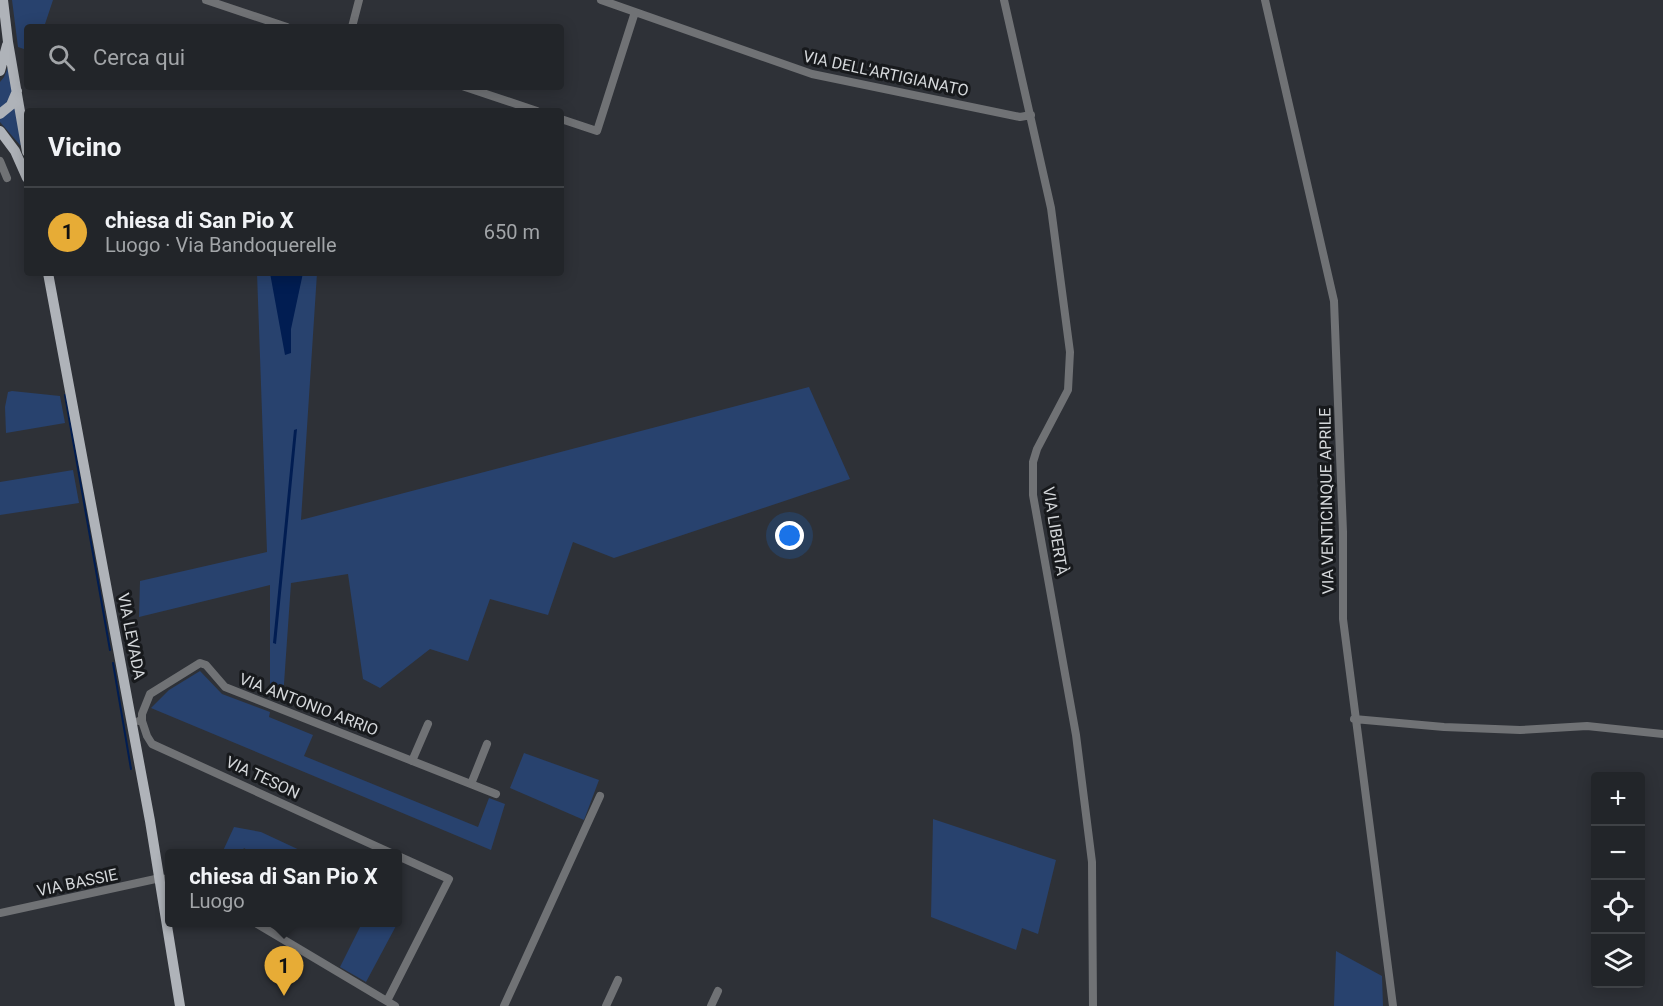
<!DOCTYPE html>
<html lang="it">
<head>
<meta charset="utf-8">
<style>
  :root { --surface:#222529; --page:#2e3135; --text:#f1f3f6; --muted:#a2a5a8; --line:#3f4246; --accent:#e7ac36 }
  body { margin:0; font-family:Roboto,sans-serif; background:var(--page); color:var(--text) }
  .controls { position:absolute; right:18px; bottom:18px; display:grid; overflow:hidden; border-radius:6px; box-shadow:0 3px 15px #0003 }
  .controls button { width:54px; height:54px; display:grid; place-items:center; padding:0; border:0; border-bottom:2px solid var(--line); background:var(--surface); color:var(--text); font:30px sans-serif }
  .you { position:absolute; left:790px; top:536px; width:21px; height:21px; margin:-15px; border:4px solid #fff; border-radius:50%; background:#1a73e8; box-shadow:0 0 0 9px #1a73e833 }
  .badge { display:grid; place-items:center; width:39px; height:39px; border-radius:50%; background:var(--accent); color:#111; font-size:20px; font-weight:700 }
  .pin { position:absolute; translate:-50% -50px; filter:drop-shadow(0 2px 3px #0008) }
  .pin::after { content:''; position:absolute; top:32px; width:21px; height:18px; background:inherit; clip-path:polygon(0 0,100% 0,50% 100%) }
  .popup { position:absolute; left:165px; top:849px; width:237px; height:78px; box-sizing:border-box; display:grid; place-content:center; border-radius:6px; background:var(--surface); filter:drop-shadow(0 2px 4px #0005); font-size:20px; white-space:nowrap; color:var(--muted) }
  .popup b { font-size:22px; color:var(--text) }
  .popup::after { content:''; position:absolute; left:50%; top:100%; margin-left:-12px; border:12px solid transparent; border-top-color:var(--surface) }
  .list { margin:0; padding:0; list-style:none }
  h2 { display:flex; justify-content:space-between; align-items:center; height:78px; margin:0; padding:0 24px; font-size:26px }
  h2 small { font-size:20px; font-weight:400; color:var(--muted) }
  .list li { display:grid; grid-template-columns:39px 1fr auto; gap:18px; align-items:center; box-sizing:border-box; height:90px; padding:0 24px; border-top:2px solid var(--line) }
  .list b { display:block; font-size:22px; white-space:nowrap }
  .list p { margin:0; font-size:20px; white-space:nowrap; color:var(--muted) }
  .list em { font-size:20px; font-style:normal; color:var(--muted) }
  .icon { flex:none; width:33px; height:33px; fill:none; stroke:currentColor; stroke-width:2; stroke-linecap:round; stroke-linejoin:round }
  .map { position:relative; flex:none; width:1663px; height:1006px; overflow:hidden }
  .search { position:absolute; background:var(--surface); box-shadow:0 3px 15px #0003; left:24px; top:24px; width:540px; height:66px; display:flex; align-items:center; gap:15px; box-sizing:border-box; padding:0 21px; border-radius:6px; color:var(--muted); font-size:22px }
  .panel { position:absolute; background:var(--surface); box-shadow:0 3px 15px #0003; left:24px; top:108px; width:540px; height:168px; border-radius:6px }
  .map>svg:first-child { display:block }
</style>
</head>
<body>
<div class="map">
<svg width="1663" height="1006" viewBox="0 0 1663 1006">
  <rect width="100%" height="100%" fill="#2e3137"/>
  <path fill="#28426e" d="M12 0H53L44 27H27V50L18 47Z
    M9 65 13 94 0 111V82L4 77Z
    M16 107 21 145H20L0 122V119Z
    M257 273H317L301 520 809 387 850 479 614 558 573 542 548 615 490 599 468 661 430 649 380 688 363 679 348 574 291 583 283 698 270 693V585L139 617 140 581 267 552Z
    M12 391 60 396 65 423 6 433 5 407 8 392Z
    M73 470 79 503 0 515V482Z
    M200 671 222 694 270 712 269 717 313 735 304 756 478 827 489 798 505 804 491 850 151 708 169 690Z
    M524 753 599 780 584 820 510 788Z
    M933 819 1056 860 1038 934 1022 928 1016 950 931 917Z
    M234 827 261 832 306 853H252L244 848 241 853H222Z
    M394 922 397 924 366 982 340 967 362 923Z
    M1336 951 1382 976 1383 1006H1334Z"/>
  <path fill="#011d52" d="M270 273H303L291 329V353L285 355Z
    M297 429 276 644 273 643 294 430Z"/>
  <g fill="none" stroke-linecap="round" stroke-linejoin="round">
    <path stroke="#011d52" stroke-width="2" d="M65 395 110 650
      M113 663 131 769"/>
    <path stroke="#707275" stroke-width="8" d="M206 0 287 27
      M601 0 812 74 1020 117 1031 115
      M1004 0 1051 208 1070 352 1068 390 1037 449 1033 462V495L1076 735 1092 862 1093 1006
      M1265 0 1334 301 1343 532V619L1393 1006
      M352 27 359 0
      M465 87 537 111
      M561 119 597 131 635 12
      M0 161 7 178
      M1354 719 1444 727 1520 730 1587 726 1663 734
      M139 721H142L147 736 152 744 393 854
      M142 721V714L150 694 200 663 206 665 225 687 496 794
      M412 761 428 724
      M471 784 487 744
      M0 913 160 878 170 880
      M254 922 395 1006
      M387 1001 449 879 398 856
      M504 1006 600 796
      M606 1006 618 980
      M711 1006 718 991"/>
    <path stroke="#afb3b9" stroke-width="10" d="M3 0 8 42 27 152
      M0 71 7 45
      M0 114 11 105 17 91
      M0 131 15 151 27 178
      M48 273 150 821 180 1006"/>
  </g>
  <g text-anchor="middle" stroke-width="6" stroke-linejoin="round" paint-order="stroke">
    <g font-size="16" fill="#d5d8db" stroke="#17191c">
      <text transform="translate(886 73) rotate(12)" y="6">VIA DELL'ARTIGIANATO</text>
      <text transform="translate(1326 501) rotate(-91)" y="6">VIA VENTICINQUE APRILE</text>
      <text transform="translate(1056 531) rotate(81)" y="6">VIA LIBERTÀ</text>
      <text transform="translate(132 636) rotate(79)" y="6">VIA LEVADA</text>
      <text transform="translate(309 704) rotate(21)" y="6">VIA ANTONIO ARRIO</text>
      <text transform="translate(263 777) rotate(25)" y="6">VIA TESON</text>
      <text transform="translate(77 882) rotate(-12)" y="6">VIA BASSIE</text>
    </g>
  </g>
</svg>
<div class="controls">
<button>+</button>
<button>−</button>
<button><svg class="icon" aria-label="locate" viewBox="0 0 24 24"><circle cx="12" cy="12" r="6"/><path d="M12 2v4M12 18v4M2 12h4M18 12h4"/></svg></button>
<button><svg class="icon" aria-label="layers" viewBox="0 0 24 24"><path d="M12 4l9 5-9 5-9-5zM3 14l9 5 9-5"/></svg></button>
</div>
<div class="you"></div>
<div class="pin badge" style="left:284px;top:996px">1</div>
<div class="popup"><b>chiesa di San Pio X</b>Luogo</div>
<div class="search"><svg class="icon" aria-label="search" viewBox="0 0 24 24"><circle cx="10" cy="10" r="6"/><path d="M15 15l6 6"/></svg>Cerca qui</div>
<section class="panel">
<h2>Vicino<small></small></h2>
<ul class="list">
<li><span class="badge">1</span><div><b>chiesa di San Pio X</b><p>Luogo · Via Bandoquerelle</p></div><em>650 m</em></li>
</ul>
</section>
</div>
</body>
</html>
